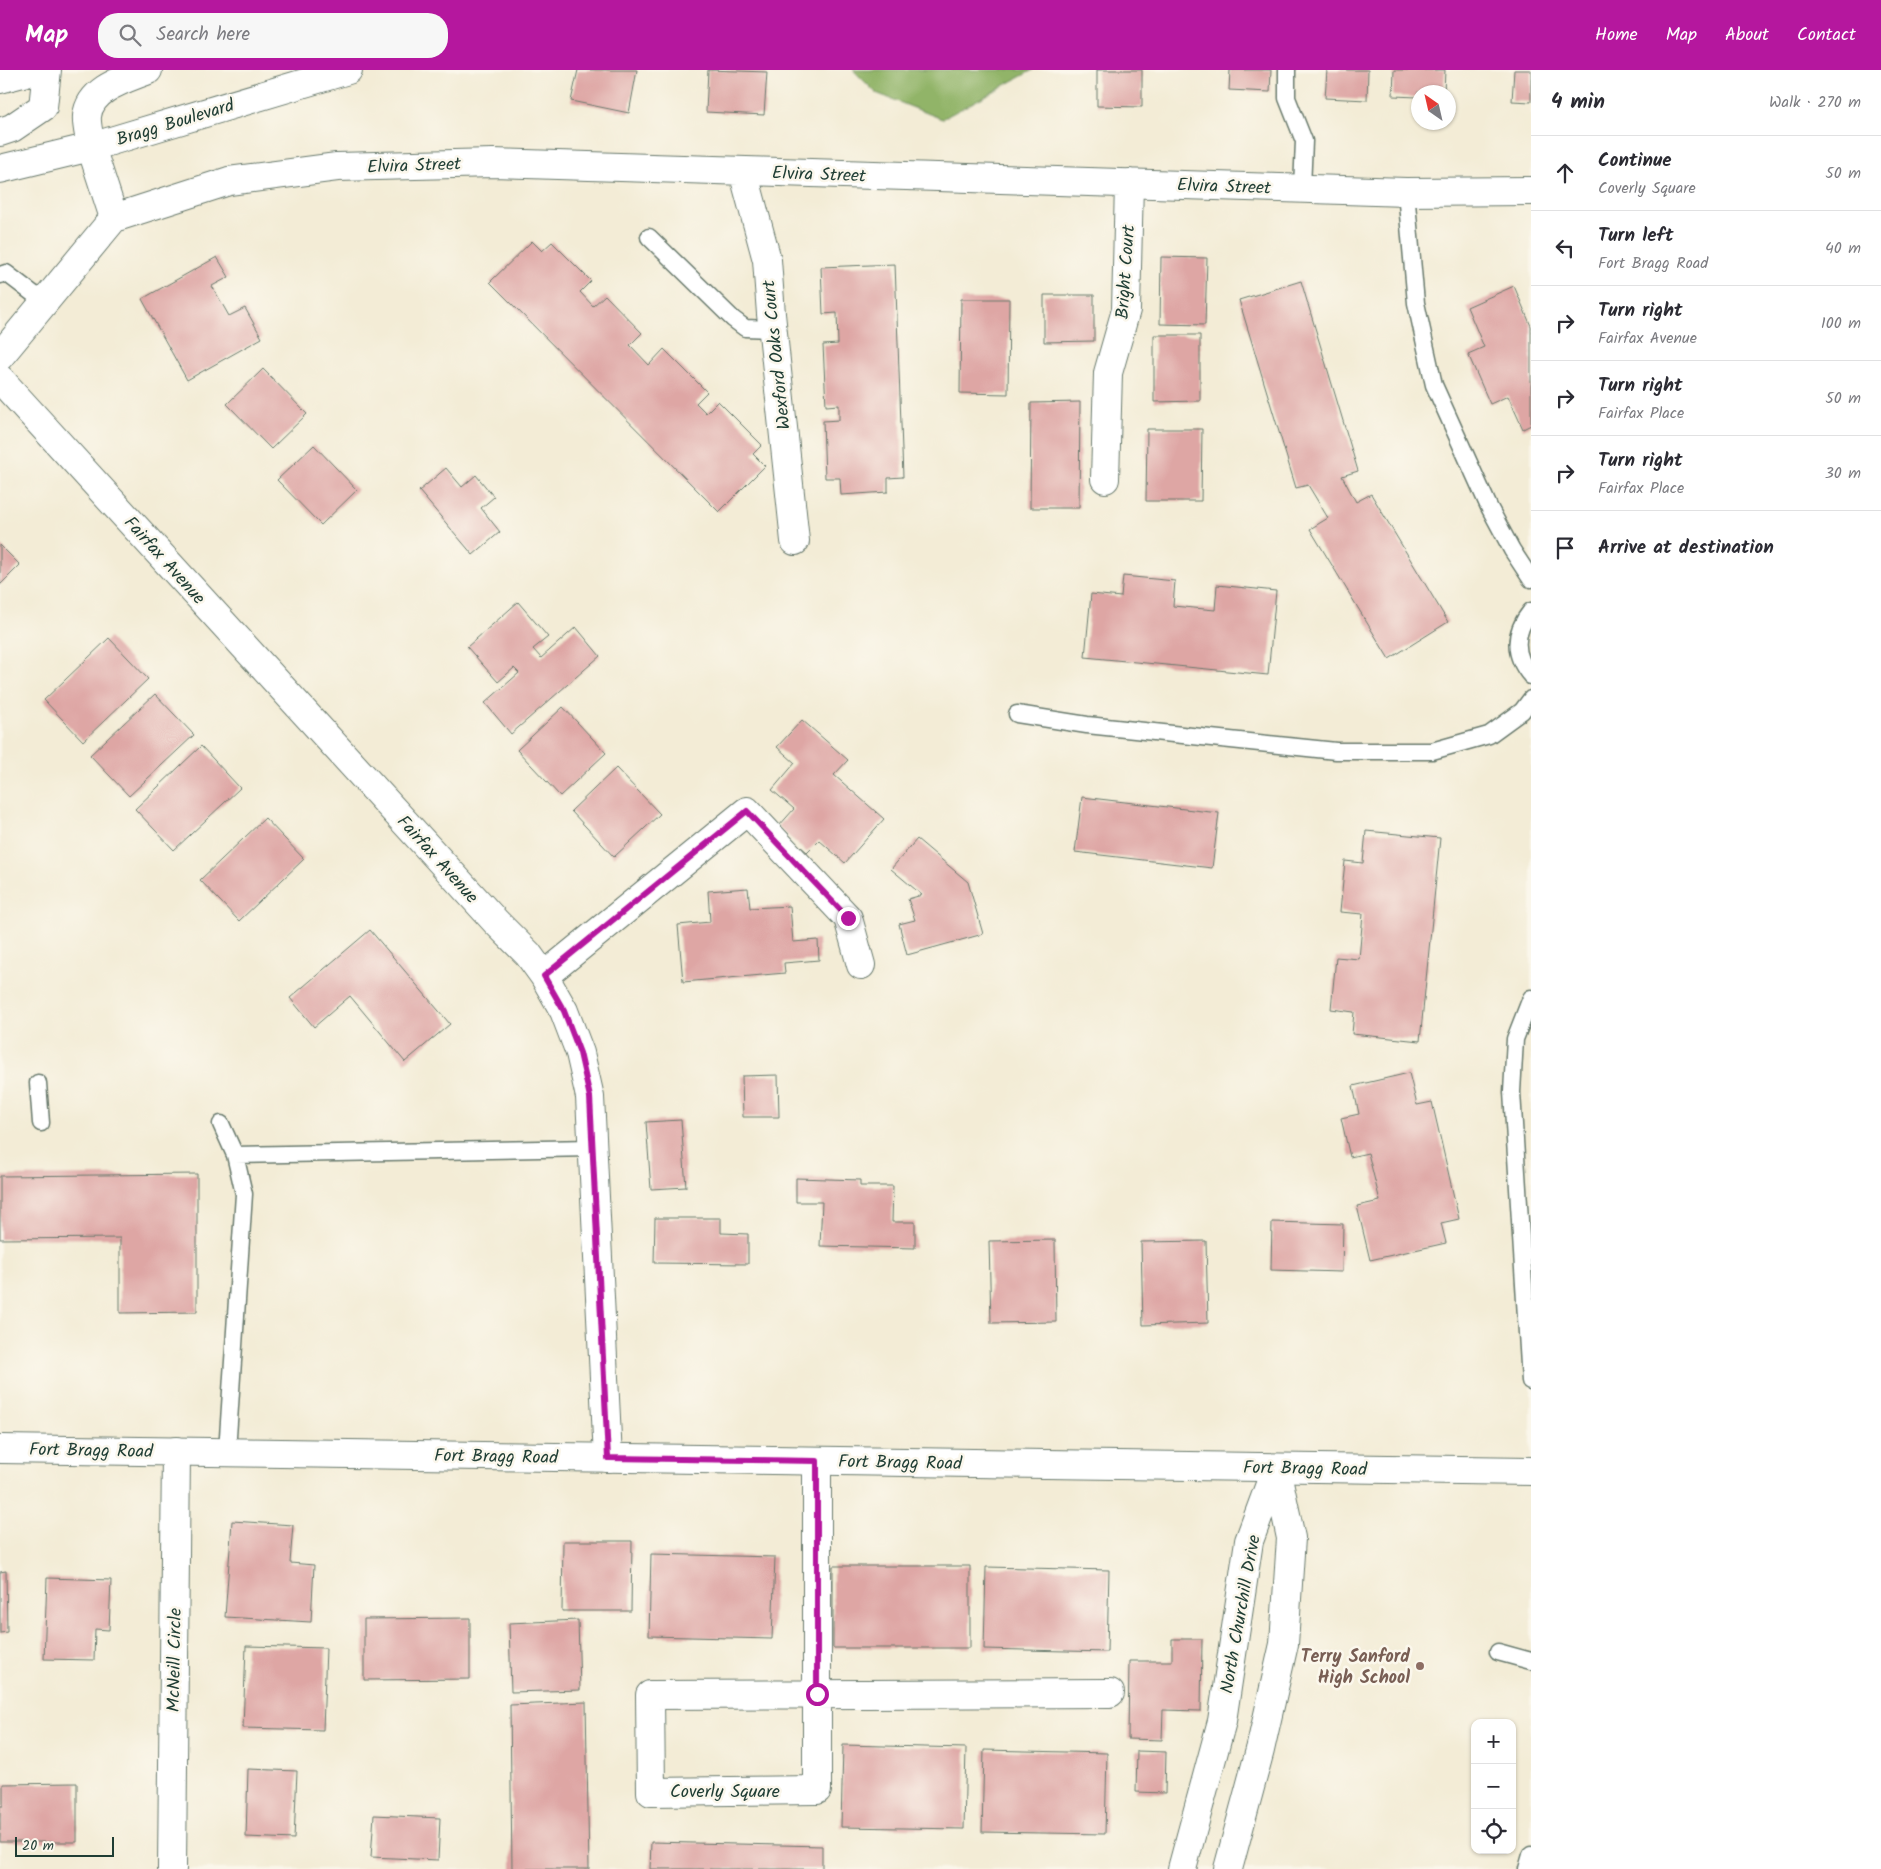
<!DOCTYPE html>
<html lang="en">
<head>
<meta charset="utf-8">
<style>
  :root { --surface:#fff; --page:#f7f7f7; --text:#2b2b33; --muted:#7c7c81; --line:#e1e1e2; --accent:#b5179e }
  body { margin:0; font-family:Kalam,sans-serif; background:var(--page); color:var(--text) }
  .controls { position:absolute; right:15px; bottom:15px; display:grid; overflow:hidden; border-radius:10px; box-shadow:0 1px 4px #0004 }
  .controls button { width:45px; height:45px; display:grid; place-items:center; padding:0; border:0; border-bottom:1px solid var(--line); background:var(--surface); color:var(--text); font:25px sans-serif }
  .compass { position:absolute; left:1411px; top:15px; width:45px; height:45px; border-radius:50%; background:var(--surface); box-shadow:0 1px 4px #0004; rotate:326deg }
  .scale { position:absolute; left:15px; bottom:12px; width:99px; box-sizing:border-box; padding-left:5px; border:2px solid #1f3d34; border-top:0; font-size:14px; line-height:18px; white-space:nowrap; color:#1f3d34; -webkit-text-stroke:4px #fbf7ec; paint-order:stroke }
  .stop { position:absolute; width:15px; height:15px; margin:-11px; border:4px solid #b5179e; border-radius:50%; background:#fff }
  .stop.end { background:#b5179e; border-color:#fff; box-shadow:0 1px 5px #0008 }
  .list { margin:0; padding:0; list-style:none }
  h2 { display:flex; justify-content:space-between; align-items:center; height:65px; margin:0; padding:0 20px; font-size:21px }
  h2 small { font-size:16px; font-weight:400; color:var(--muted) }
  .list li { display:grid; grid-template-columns:32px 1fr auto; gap:15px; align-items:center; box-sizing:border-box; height:75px; padding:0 20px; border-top:1px solid var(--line) }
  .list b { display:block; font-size:19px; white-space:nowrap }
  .list p { margin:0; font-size:16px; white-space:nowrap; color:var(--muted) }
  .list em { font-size:16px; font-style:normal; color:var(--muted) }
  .icon { flex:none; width:28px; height:28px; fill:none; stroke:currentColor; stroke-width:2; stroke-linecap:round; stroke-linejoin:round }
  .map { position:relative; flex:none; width:1531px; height:1799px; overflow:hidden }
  header { display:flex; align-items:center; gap:30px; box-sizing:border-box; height:70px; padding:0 25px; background:var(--accent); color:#fff }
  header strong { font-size:24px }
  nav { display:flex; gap:28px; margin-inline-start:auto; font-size:18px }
  .search { width:350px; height:45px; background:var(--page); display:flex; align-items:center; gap:12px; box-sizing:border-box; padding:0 18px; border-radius:20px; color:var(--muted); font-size:19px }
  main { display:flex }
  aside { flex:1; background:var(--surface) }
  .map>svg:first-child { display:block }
</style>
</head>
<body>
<header>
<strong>Map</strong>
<div class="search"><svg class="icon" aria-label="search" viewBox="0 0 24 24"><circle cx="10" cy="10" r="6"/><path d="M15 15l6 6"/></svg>Search here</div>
<nav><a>Home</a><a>Map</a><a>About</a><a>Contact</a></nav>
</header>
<main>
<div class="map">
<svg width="1531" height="1799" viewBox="0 0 1531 1799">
  <rect width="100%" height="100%" fill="#fbf7ec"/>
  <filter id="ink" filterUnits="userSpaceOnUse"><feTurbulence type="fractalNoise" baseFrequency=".02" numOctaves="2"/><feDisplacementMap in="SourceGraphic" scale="10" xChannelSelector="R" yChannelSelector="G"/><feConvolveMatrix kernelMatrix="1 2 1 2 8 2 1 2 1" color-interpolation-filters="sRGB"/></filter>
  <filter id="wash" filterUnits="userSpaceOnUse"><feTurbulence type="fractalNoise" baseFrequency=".0096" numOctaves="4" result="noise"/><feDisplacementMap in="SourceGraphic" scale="20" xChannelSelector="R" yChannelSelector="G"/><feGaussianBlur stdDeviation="1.12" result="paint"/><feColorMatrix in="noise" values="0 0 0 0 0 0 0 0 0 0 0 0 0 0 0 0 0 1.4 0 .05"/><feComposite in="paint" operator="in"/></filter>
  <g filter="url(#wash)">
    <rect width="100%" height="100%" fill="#f3ecd6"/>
    <path fill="#91b468" stroke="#58784e" d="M853 0H1033L942 49 876 23Z"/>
    <g id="blocks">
      <path fill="#dea6a4" d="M578 0H637L629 43 571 31Z
        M708 0 767 2 764 45 706 42Z
        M1097 0H1142V37L1097 36Z
        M1230 0H1271L1270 22 1229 20Z
        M1327 0H1368L1367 30 1325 28Z
        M1394 0H1445L1444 22H1418V27L1393 26Z
        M1514 0H1531V32L1512 31Z
        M532 171 542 181 552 172 591 211 580 222 593 236 605 225 642 263 630 275 649 295 664 279 707 322 696 333 706 343 718 331 762 375 753 384 765 396 719 442 490 212Z
        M217 187 229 207 212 216 229 246 245 238 262 268 187 310 142 229Z
        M1161 187 1207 188 1205 255 1160 254Z
        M895 194 903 407 888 408V422L841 425 840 408H825L823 351 839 350V335L826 336 823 275 838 274 837 243 823 244 821 197Z
        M1301 211 1358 401 1342 406 1356 432 1371 424 1448 552 1389 589 1310 459 1328 448 1308 415 1296 418 1239 230Z
        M1514 216 1531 256V355L1523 359 1508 326 1490 334 1468 284 1484 277 1467 237Z
        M1044 225H1094V271L1044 272Z
        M961 229H1009L1008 324 960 323Z
        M1154 265H1200V331L1154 332Z
        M263 299 307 344 271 379 227 334Z
        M1080 332 1079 438H1030L1031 333Z
        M1147 359H1202L1201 431H1146Z
        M314 375 357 420 321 455 277 410Z
        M446 398 462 417 476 405 494 427 481 438 500 462 473 485 419 421Z
        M0 475 20 495 0 515Z
        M1123 506 1175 511 1173 536 1215 540 1217 515 1276 521 1268 605 1085 587 1091 524 1121 527Z
        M518 532 548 567 533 579 541 588 576 557 600 586 511 664 485 633 519 603 514 598 498 612 467 577Z
        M109 568 148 609 83 671 44 630Z
        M155 624 194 665 129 726 90 685Z
        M563 637 606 683 560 726 517 680Z
        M802 650 848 690 834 705 884 749 845 793 819 770 807 782 778 757 794 739 772 720 795 693 777 677Z
        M201 676 240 718 174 780 135 739Z
        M616 698 660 744 614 787 571 741Z
        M1082 727 1219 743 1212 798 1075 782Z
        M265 748 304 789 239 851 200 810Z
        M1366 761 1440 768 1420 971 1352 964 1354 942 1331 939 1336 887 1359 889 1363 844 1340 842 1345 791 1363 793Z
        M917 769 968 812 983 864 907 885 899 854 915 850 908 829 922 825 891 799Z
        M748 818 750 838 790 836 793 872 818 870 819 890 784 893 785 903 683 912 678 855 710 852 708 821Z
        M370 860 450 954 405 992 350 926 314 957 290 928Z
        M1409 1003 1417 1035 1432 1032 1459 1149 1441 1153 1446 1173 1370 1190 1357 1136 1380 1131 1368 1083 1350 1087 1341 1048 1359 1044 1353 1016Z
        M778 1005 779 1047H743L742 1006Z
        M681 1050 686 1117 651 1119 646 1052Z
        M197 1104V1242L120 1243V1168L0 1169V1106Z
        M796 1108 860 1110V1116H893L892 1152H915V1178L820 1176 822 1132H796Z
        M655 1148H721V1163L748 1164V1194L654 1193Z
        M1272 1152 1343 1154 1342 1202 1271 1200Z
        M1055 1170 1056 1252 991 1253 989 1171Z
        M1206 1171 1208 1253 1143 1255 1141 1172Z
        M232 1451 293 1455 290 1493 314 1495 311 1552 225 1547Z
        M563 1471H632L631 1541H562Z
        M651 1484 775 1487 772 1569 649 1566Z
        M833 1496H970V1578H833Z
        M986 1497 1109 1500 1107 1582 984 1579Z
        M6 1501 7 1562 0 1563V1502Z
        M47 1508 111 1510 109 1560 95 1559 94 1590 44 1589Z
        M470 1548V1609L364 1610V1549Z
        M578 1550 580 1620 511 1622 509 1553Z
        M1172 1569H1202L1201 1641 1163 1640 1162 1670 1128 1669 1129 1591H1172Z
        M246 1576 326 1578 323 1660 243 1658Z
        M586 1632 589 1799H512L510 1635Z
        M843 1675 966 1678 964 1759 841 1757Z
        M984 1680 1107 1683 1105 1764 982 1762Z
        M1137 1681 1166 1682 1165 1723 1136 1722Z
        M248 1699 297 1701 294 1769 246 1767Z
        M77 1713V1772H0V1736H3V1714Z
        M374 1745 440 1748 438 1790 371 1787Z
        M651 1772 822 1776V1799H650Z"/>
    </g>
  </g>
  <g filter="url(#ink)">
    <use href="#blocks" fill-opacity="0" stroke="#697a6d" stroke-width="1"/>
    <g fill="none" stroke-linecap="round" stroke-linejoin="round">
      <g stroke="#697a6d" stroke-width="19">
        <path id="service" d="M1287 0V28L1304 71 1302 118
          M1406 122 1416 233 1434 315 1489 437 1512 480 1531 509
          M649 167 733 249 745 258 772 259
          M0 205 6 203 44 232
          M1531 541C1513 563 1513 585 1531 606
          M1017 644 1087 655 1336 681H1432L1489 665 1522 641 1531 629
          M38 1013 41 1053
          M221 1054 235 1085 244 1124 227 1382
          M235 1085 592 1078
          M1530 1311 1512 1022 1515 969 1531 928
          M1498 1582 1531 1591
          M1527 1799 1531 1785"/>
      </g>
      <g stroke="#697a6d" stroke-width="30">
        <path id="minor" d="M91 77 114 148
          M743 101 767 190 771 244 795 471
          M114 148 229 111 337 97 493 93 1406 122 1531 121
          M0 286 114 148
          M0 309 496 852 528 884 544 906 564 941 580 983 590 1027 608 1388
          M1105 409 1108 303 1126 240 1129 113
          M544 906 747 741 848 848 861 895
          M817 1391V1720L651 1722 650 1625 1110 1623
          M172 1799 176 1381"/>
      </g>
      <g stroke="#697a6d" stroke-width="30">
        <path id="tertiary" d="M1182 1799 1222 1651 1249 1471 1276 1398
          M1228 1799 1260 1680 1284 1574 1291 1468 1276 1398"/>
      </g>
      <g stroke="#697a6d" stroke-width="30">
        <path id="secondary" d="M0 1379 1531 1401"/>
      </g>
      <g stroke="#697a6d" stroke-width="30">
        <path id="primary" d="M0 9 34 0
          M0 62 12 58 43 37 47 0
          M91 77C90 67 86 56 87 46 90 18 126 9 148 0
          M0 99 91 77 348 0"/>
      </g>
      <use href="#service" stroke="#fff" stroke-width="16"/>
      <use href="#minor" stroke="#fff" stroke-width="28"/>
      <use href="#tertiary" stroke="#fff" stroke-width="28"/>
      <use href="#secondary" stroke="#fff" stroke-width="28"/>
      <use href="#primary" stroke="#fff" stroke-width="28"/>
    </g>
  </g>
  <g fill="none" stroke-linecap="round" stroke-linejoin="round" filter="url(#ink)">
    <path stroke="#b5179e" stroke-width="6" d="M817 1624V1391L608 1388 590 1027 580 983 564 941 544 906 747 741 848 848"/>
  </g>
  <circle fill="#8d6e63" stroke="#fbf7ec" stroke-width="2" cx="1420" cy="1596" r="5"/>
  <g text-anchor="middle" stroke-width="5" stroke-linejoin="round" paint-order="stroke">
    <g font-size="18" fill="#1f3d34" stroke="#fbf7ec">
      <text transform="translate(175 52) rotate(-17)" y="6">Bragg Boulevard</text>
      <text transform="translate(414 95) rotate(-2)" y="6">Elvira Street</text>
      <text transform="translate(819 104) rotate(2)" y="6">Elvira Street</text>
      <text transform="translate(1224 116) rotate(2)" y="6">Elvira Street</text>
      <text transform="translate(1125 202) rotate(-86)" y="6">Bright Court</text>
      <text transform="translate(776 285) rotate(-96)" y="6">Wexford Oaks Court</text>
      <text transform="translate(165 490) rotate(48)" y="6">Fairfax Avenue</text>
      <text transform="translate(438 789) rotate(48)" y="6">Fairfax Avenue</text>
      <text transform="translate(91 1380) rotate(1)" y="6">Fort Bragg Road</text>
      <text transform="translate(496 1386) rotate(1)" y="6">Fort Bragg Road</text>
      <text transform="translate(900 1392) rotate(1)" y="6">Fort Bragg Road</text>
      <text transform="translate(1305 1398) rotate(1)" y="6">Fort Bragg Road</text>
      <text transform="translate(1240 1544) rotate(-80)" y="6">North Churchill Drive</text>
      <text transform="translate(174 1590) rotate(-89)" y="6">McNeill Circle</text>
      <text x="725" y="1727">Coverly Square</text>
    </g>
    <g font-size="18" font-weight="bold" fill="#785e54" stroke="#fbf7ec" text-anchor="end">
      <text x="1410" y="1592">Terry Sanford<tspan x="1410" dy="21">High School</tspan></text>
    </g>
  </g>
</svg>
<div class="controls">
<button>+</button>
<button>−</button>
<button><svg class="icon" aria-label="locate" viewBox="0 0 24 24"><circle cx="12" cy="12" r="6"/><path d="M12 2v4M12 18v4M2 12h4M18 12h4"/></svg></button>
</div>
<svg class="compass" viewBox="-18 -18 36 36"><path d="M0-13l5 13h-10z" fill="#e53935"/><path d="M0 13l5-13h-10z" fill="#7c7c81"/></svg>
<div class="scale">20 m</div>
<div class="stop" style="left:817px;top:1624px"></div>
<div class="stop end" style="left:848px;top:848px"></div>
</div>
<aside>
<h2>4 min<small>Walk · 270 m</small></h2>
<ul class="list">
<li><svg class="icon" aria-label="ahead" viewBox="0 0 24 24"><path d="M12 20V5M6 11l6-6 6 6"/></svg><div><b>Continue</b><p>Coverly Square</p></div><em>50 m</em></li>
<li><svg class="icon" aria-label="left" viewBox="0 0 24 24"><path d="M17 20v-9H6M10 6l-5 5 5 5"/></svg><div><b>Turn left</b><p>Fort Bragg Road</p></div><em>40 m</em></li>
<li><svg class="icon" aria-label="right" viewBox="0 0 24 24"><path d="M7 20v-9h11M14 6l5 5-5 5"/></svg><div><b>Turn right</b><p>Fairfax Avenue</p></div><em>100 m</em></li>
<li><svg class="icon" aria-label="right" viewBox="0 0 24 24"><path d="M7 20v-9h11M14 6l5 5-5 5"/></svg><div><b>Turn right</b><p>Fairfax Place</p></div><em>50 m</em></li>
<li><svg class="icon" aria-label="right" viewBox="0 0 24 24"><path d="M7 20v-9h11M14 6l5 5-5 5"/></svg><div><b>Turn right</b><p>Fairfax Place</p></div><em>30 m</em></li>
<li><svg class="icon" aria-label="arrive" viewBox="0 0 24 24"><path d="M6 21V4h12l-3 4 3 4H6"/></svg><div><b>Arrive at destination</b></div></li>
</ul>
</aside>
</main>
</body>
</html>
